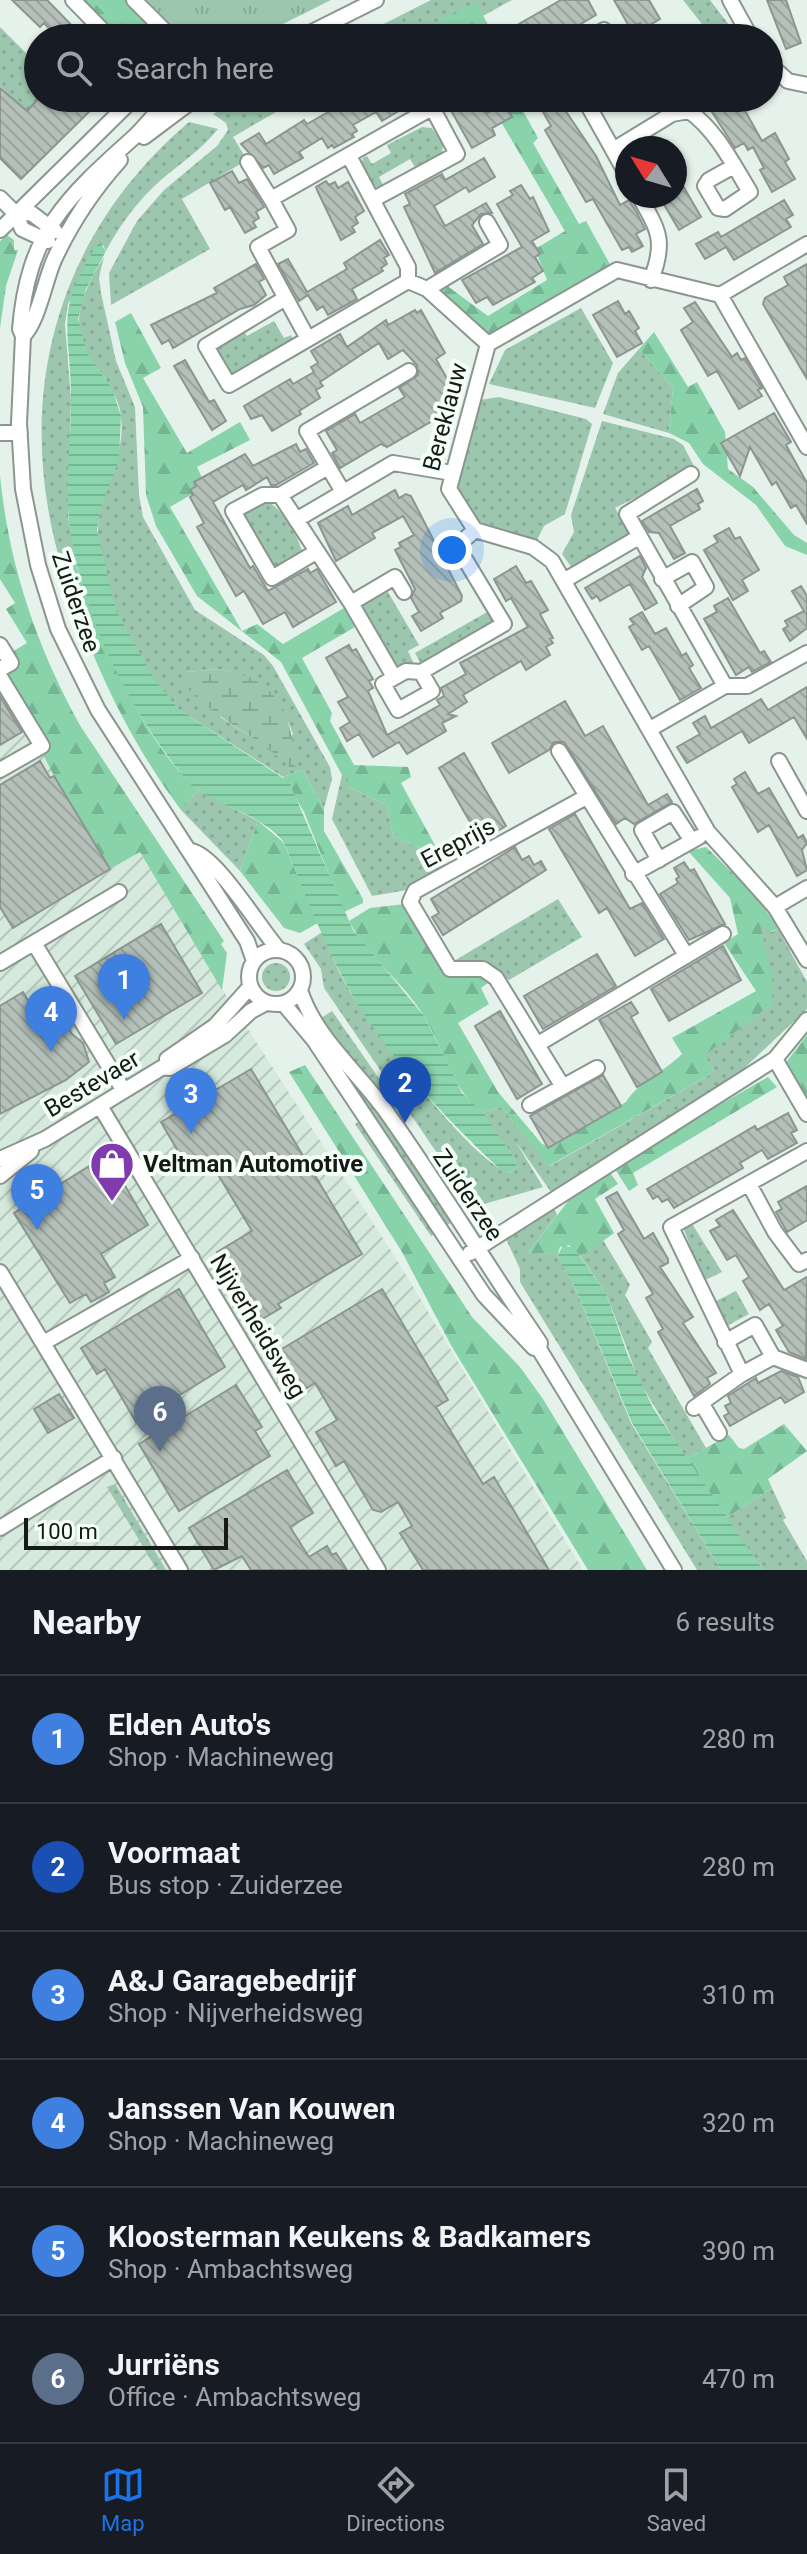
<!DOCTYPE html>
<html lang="en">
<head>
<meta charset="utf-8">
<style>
  :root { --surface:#171b24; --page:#242831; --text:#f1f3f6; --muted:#9ea1a6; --line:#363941; --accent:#1a73e8 }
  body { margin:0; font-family:Roboto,sans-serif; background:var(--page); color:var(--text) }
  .compass { position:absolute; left:615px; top:136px; width:72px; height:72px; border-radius:50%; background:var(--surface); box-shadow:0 2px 6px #0004; rotate:307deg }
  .scale { position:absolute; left:24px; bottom:20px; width:204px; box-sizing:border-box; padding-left:8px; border:4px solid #151a17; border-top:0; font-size:22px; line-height:28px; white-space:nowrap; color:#151a17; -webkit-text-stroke:6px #f4fff9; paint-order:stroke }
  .you { position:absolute; left:452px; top:550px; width:28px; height:28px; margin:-20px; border:6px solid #fff; border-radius:50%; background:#1a73e8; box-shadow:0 0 0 12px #1a73e833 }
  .badge { display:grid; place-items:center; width:52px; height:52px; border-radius:50%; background:var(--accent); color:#fff; font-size:26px; font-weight:700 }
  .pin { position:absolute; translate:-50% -66px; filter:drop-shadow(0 2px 4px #0008) }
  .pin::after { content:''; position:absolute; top:42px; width:28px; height:24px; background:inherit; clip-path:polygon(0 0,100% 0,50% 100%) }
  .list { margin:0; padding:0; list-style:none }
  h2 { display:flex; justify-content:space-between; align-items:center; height:104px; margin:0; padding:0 32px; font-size:34px }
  h2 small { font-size:26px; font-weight:400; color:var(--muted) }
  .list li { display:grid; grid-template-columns:52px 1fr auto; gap:24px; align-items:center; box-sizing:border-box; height:128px; padding:0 32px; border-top:2px solid var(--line) }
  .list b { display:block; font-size:30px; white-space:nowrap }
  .list p { margin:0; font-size:26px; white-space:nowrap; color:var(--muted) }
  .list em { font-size:26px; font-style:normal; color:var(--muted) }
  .icon { flex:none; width:44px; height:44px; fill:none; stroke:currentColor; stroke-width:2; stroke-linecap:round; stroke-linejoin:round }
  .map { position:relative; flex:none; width:807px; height:1570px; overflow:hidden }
  .search { position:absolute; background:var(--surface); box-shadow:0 2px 6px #0004; left:24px; right:24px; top:24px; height:88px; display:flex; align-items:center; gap:20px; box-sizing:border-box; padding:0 28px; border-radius:44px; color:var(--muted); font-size:30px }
  .sheet { height:872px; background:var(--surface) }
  nav { display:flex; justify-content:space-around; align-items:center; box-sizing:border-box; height:112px; border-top:2px solid var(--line); background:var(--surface); font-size:22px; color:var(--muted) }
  nav a { display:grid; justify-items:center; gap:4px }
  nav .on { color:var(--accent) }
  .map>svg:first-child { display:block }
</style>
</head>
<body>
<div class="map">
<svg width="807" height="1570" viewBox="0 0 807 1570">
  <defs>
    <pattern id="industrial-furrows" width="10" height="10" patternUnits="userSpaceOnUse" patternTransform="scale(2)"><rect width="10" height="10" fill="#d5eadd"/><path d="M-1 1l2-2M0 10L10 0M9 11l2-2" fill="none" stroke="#b6c8bd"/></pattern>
    <pattern id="grass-dots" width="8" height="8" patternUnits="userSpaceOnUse" patternTransform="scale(2)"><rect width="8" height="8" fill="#9cc7ae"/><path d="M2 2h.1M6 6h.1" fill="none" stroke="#86aa95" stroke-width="1.8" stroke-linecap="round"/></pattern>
    <pattern id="forest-firs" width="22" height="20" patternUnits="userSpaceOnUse" patternTransform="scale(2)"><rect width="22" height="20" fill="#89d3ab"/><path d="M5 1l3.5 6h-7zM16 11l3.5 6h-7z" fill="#75b592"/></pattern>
    <pattern id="wetland-marsh" width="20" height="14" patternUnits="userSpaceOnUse" patternTransform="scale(2)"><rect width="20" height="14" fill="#9cc7ae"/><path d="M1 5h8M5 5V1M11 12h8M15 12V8" fill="none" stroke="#86aa95"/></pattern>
    <pattern id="park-tufts" width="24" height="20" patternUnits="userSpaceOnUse" patternTransform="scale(2)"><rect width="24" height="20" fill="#9cc7ae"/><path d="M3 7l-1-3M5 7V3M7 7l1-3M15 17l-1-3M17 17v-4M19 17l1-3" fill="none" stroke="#86aa95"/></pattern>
    <pattern id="water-rules" width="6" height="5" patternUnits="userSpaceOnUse" patternTransform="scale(2)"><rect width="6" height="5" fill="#8bd5ad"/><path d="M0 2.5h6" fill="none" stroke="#77b694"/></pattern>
    <pattern id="building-back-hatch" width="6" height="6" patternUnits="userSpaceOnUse" patternTransform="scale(2)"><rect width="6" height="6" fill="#b4c0b9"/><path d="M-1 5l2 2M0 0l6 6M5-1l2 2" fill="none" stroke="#9aa49e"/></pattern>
  </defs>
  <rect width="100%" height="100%" fill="#e5f2eb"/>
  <path fill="url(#industrial-furrows)" d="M0 669 110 869 140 852 226 995 397 1260 583 1570H0Z"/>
  <path fill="url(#grass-dots)" fill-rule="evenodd" d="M431 0H512L483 16 476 3 440 21 451 38H356Z
    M683 0H710L739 38H713Z
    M0 27 38 65 40 98 26 112 0 86Z
    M240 98H300L233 137 247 160 182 199 210 249 111 305 109 273 137 221 164 190 217 146 228 130 226 123 213 114Z
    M189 122 218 129C201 150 181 163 161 180 139 199 119 226 106 251L103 245 68 304 65 324 71 400 68 517 77 567 63 571C11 402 54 237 189 122Z
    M422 127 432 128 443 145 442 153 416 169 410 159 379 177 384 187 381 189 371 184 361 165 363 158 367 156 372 164 391 153 387 145Z
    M104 257 99 277 101 293 116 361 135 407 139 495 143 517 195 610 264 655 273 666 330 767 332 779 324 808 302 770 283 777 178 709C135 665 87 574 100 511 107 476 125 455 121 417 120 402 112 391 105 378 100 370 92 362 87 354 68 321 86 286 104 257ZM219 669C259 675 280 697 293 734L275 752 220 717 187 672Z
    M581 308 613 363 595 408 489 384 505 350Z
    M274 321 284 338 291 335 293 340 232 376 216 350 242 328 247 336Z
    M639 349 673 388 669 433 603 414 618 373Z
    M499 397 586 419 592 424 565 514 544 526 536 542 481 526 457 491 480 400Z
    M602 421 674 439 683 445 695 468 615 508 630 533 572 568 562 554 574 532 571 515Z
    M264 500C282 506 299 537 303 555L275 571 240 513Z
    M385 587 419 645 408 651 414 664 397 671 359 603Z
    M489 611 497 624 422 666 415 653Z
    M342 775H348V787L387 805 393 836 442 858 446 867 407 890 372 896 332 819Z
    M198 790 258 821 240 871 181 810Z
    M558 899 582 937 509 980 487 965 454 961Z
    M759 922 772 932 778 929 807 982V1009L738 1074 551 1192 516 1142 543 1187 474 1207 324 988 321 969 304 944 322 932C329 949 336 967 345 983 365 1019 474 1167 511 1173L517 1167 515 1159 482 1113 501 1107 550 1166 709 1075 713 1070 704 1055 772 1004Z
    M262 977a14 14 0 1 1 28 0a14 14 0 1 1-28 0Z
    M332 1011 399 1107 391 1112 346 1057 321 1018Z
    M308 1026 372 1098 455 1220 443 1228Z
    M362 1120 437 1233 431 1236 355 1124Z
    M553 1207 557 1215 527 1254 555 1253 573 1283 631 1423 721 1570H697L520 1282V1269L506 1239Z
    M691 1222 722 1272 703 1281 683 1227Z
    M603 1240 630 1285 625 1295 652 1342 648 1348 706 1448 686 1459 639 1381 606 1293 581 1257Z
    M736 1291 749 1314 725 1327 712 1303Z
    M115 1484 166 1570H157L107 1487Z
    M772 1488 786 1518 783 1520 807 1561V1570H763L726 1518Z"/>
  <path fill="url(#forest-firs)" d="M79 0H125L162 38H118Z
    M476 2 495 38H452L439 20Z
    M487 98H516L538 138 533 143 579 224 586 221 612 268 490 334 439 294 446 285 488 316 547 280 535 249 565 231Z
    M7 235 14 240V250H18L6 286 0 328V241Z
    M131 313 161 368 143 378 187 453 240 422 250 440 197 467 206 486 170 507 242 631 257 624 283 644 344 608 355 627 302 658 332 713 330 721 354 765 408 767 411 777 401 783 442 858 393 836 387 805 348 787V775H342L281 662 197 596 156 526 146 495 143 407 125 363 115 322Z
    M654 332 688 387 697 382 725 432 728 469 753 487 794 535 807 543V555L785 546 756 505 703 464 689 443 669 433 673 388 639 349Z
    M0 476C9 566 37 648 81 727L224 941 221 944 227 953 222 990 140 852 110 869 54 776 0 669 10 653 27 643 6 609 15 603 0 579Z
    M77 567C94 630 147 748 198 790L181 810C126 736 91 659 63 571Z
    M302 770 324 808V831L363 899V903L344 912 304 812 283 777Z
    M258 821 283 842 318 923 300 933 284 928 240 871Z
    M706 847 758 898 778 929 769 932 760 924 772 975V1004L705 1055 713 1070 709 1075 549 1166 501 1107 482 1113C452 1088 444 1051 425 1018 405 983 368 958 349 921L370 908 405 904 442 969 480 971 488 983 481 988 489 1004 458 1023 498 1092 542 1144 549 1146 626 1102C640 1080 664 1072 682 1054L672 1038 756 991 724 943 738 934 730 898 688 851Z
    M807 1035V1111L784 1065Z
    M305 1065 472 1317 520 1367 543 1399 647 1570H588L452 1347 402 1252 289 1072Z
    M768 1077 777 1087 633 1173 638 1185 629 1191 613 1166Z
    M608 1170 618 1184 595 1199 614 1233 581 1257 569 1245 560 1247 557 1257 554 1253 527 1254 576 1191Z
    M784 1424 807 1451 768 1479 772 1488 726 1518 686 1459 729 1435 739 1448 744 1449Z"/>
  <path fill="url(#wetland-marsh)" d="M219 669C279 678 294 715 295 772 262 738 217 721 185 686L187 672Z"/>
  <path fill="url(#park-tufts)" d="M147 0H331L255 38H184Z"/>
  <path fill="url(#water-rules)" d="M99 242 106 251 86 289 78 319 87 353 112 388 121 416 119 460 101 507 97 530 116 610 153 677 178 709 289 782 353 930 424 1016 462 1093 484 1114 515 1159 517 1167 511 1173 502 1171C443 1116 384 1054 345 982 321 937 303 888 283 841 258 812 218 807 190 784 131 716 79 610 69 521 65 482 71 443 71 405 72 327 51 315 99 242Z
    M563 1245 574 1248 606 1293 628 1356 653 1408 763 1570H721L632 1423 573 1283 557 1257Z"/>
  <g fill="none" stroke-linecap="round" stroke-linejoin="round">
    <path stroke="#8bd5ad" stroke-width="4" d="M94 0 132 38"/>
  </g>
  <path fill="url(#building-back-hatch)" stroke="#8a968f" stroke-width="2" d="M12 0H47L84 38H58L44 23 40 27Z
    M561 0H588L596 15 557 38H510L522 31 519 24Z
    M614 0H649L660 19 643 29 640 23 630 28Z
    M767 0H786L801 43 786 49Z
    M0 88 27 111 39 98H46L63 111 76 98H103L21 179 0 158Z
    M342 98 417 100 382 121 376 112 353 125 357 131 352 134 354 137 334 148 332 145 328 148 322 138 299 152 303 158 274 174 269 165 263 168 241 144 259 133 266 144 304 120 307 124 337 107 334 102Z
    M444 98H479L487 113 504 103 512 117 492 128 495 135 472 148Z
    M535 98H574L576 104 565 110 596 156 620 205 629 200 637 213 645 229 636 234 643 246 632 252 629 247 622 250 593 199 586 202 545 130 551 126Z
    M703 98H738L762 141 775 133 789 159 785 162 795 179 772 192 760 170 764 168 753 147 748 150 744 143 735 148Z
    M484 158 495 177 469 192 466 187 434 206 445 226 486 203 492 213 481 214 472 225 483 244 435 273 404 207 410 204 405 194 442 174 445 180Z
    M232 171 239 183 247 179 264 207 256 212 259 218 253 222 256 227 245 233 230 207 225 210 210 183Z
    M675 172 701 217 679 230 659 196H675Z
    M326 181 329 185 335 182 338 188 348 182 364 211 355 217 358 223 352 227 355 232 341 240 318 192 316 187Z
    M521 185 530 199 533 197 549 231 532 241 540 254 535 257 543 271 532 278 535 282 493 305 487 297 476 303 462 280 522 247 497 204 513 195 510 191Z
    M784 200 793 215 786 219 791 227 734 260 726 247 705 259 696 244 718 232 721 237Z
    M380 240 389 255 384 258 387 264 381 268 383 271 352 289 357 299 328 315 323 306 317 310 308 295 299 301 278 264 288 259 307 292 347 269 344 263Z
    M256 264 264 279 259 282 266 295 254 305 240 309 173 348 169 340 162 344 151 325 217 293 214 288Z
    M807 264V379L763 304 765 298 788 285 784 277Z
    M618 301 625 314 629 311 639 328 635 331 642 343 617 357 593 315Z
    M695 302 732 357 737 353 741 360 745 358 762 388 758 390 762 396 739 409 717 371 708 376 681 330 693 322 684 308Z
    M415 310 417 313 421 310 445 353 436 359 450 384 446 387 456 404 453 409 387 447 381 444 340 468 332 453 337 450 326 431 355 414 360 423 405 397 399 388 418 375 417 365 403 350 388 359 379 343 320 382 323 386 316 390 320 398 299 411 301 414 272 431 262 415 251 419 244 406 290 379 293 384 314 372 311 367 318 363 311 351 340 334 347 347 386 320 388 325Z
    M185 360 209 402 214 400 226 421 212 430 174 366Z
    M774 413 791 442 786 445 807 483V524L796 505 791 508 776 482 772 485 750 447 740 476 721 443Z
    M296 444 300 452 306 449 314 463 276 485H271L267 477 246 490 243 485 213 502 250 568 253 566 268 591 308 569 310 573 317 569 336 602 293 627 285 612 263 624 244 591 236 596 197 527 204 523 190 497 193 495 190 490 196 486 194 482 245 454 253 466Z
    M697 489 703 501 698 504 700 509 670 526 685 553 674 559 659 533 649 532 642 521Z
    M395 490 399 498 406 494 411 496 462 596 461 601 440 613 443 618 421 631 412 616 419 612 411 598 415 589 395 550 401 547 399 543 414 535 403 516 372 533 375 538 336 561 318 523 348 506 352 515Z
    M729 528 735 539 740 537 759 570 742 580 748 591 733 600 704 550 718 542 714 536Z
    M640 556 646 568 642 577 657 603 645 610 630 584 600 601 597 596 592 599 585 588Z
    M516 566 526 583 531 581 548 610 540 614 553 638 550 639 553 643 546 647 550 655 526 670 521 661 463 695 467 702 448 714 456 716 442 723 446 731 407 754 399 742 373 757 359 734 347 741 340 728 350 722 338 702 348 697 326 658 349 645 352 651 356 649 373 679 369 681 373 688 368 691 387 735 440 705 437 700 444 696 441 688 466 674 460 663 528 627 511 598 506 601 494 579Z
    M801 586 807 596V628L790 641 783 629 788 626 785 621 804 611 792 591Z
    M728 598 760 653 764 651 771 662 752 672 749 667 736 675 704 619 717 612 714 606Z
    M642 612 655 634 666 628 682 656 686 653 693 665 689 668 701 688 680 700 649 646 642 650 629 627 634 624 630 619Z
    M807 687V739L794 717 749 743 742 731 687 763 677 747 700 734 693 723 705 716 711 728 761 699 768 710Z
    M0 696 22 732 0 745Z
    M565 701 585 736 603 726 648 805 667 794 672 802 634 824 625 818 616 824 564 742H554L549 750 509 773 492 743Z
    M464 753 506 826 481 841 439 768Z
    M40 761 50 778 54 776 110 869 13 928 0 907V785Z
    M745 772 758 794 769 788 798 838 803 835 807 843 802 850 807 870 797 876 769 825 758 832 732 787 737 784 734 779Z
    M575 814 630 909 642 903 664 939 635 956 607 908 599 913 549 829Z
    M515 847 522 860 529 856 534 865 541 861 546 870 443 935 432 917 439 913 431 899Z
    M684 862 690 871 694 869 725 924 689 940 660 894 678 883 676 879 679 877 674 868Z
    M161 924 202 993 116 1044 75 976Z
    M723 946 741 980 669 1021 651 989Z
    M597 954 616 986 543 1029 524 996Z
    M23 992 37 1015 54 1005 72 1034 83 1043 89 1062 66 1080 0 1114V1006Z
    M631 1002 638 1013 631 1017 662 1072 637 1087 599 1020Z
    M500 1011 542 1084 517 1099 475 1026Z
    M251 1069 362 1254 278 1304 281 1308 259 1321 217 1252 252 1231 208 1158 189 1170 161 1122Z
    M603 1075 621 1106 548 1148 530 1116Z
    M788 1113 797 1130 791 1133 797 1143 768 1159 762 1150 740 1163 743 1168 674 1208 668 1199 662 1202 658 1196 653 1199 647 1189 755 1126 757 1130Z
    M107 1155 148 1225 101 1254 115 1277 104 1283 109 1292 91 1302 86 1294 70 1303 14 1213Z
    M807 1186V1220L787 1232 776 1212 782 1209 778 1202Z
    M617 1192 644 1239 653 1233 668 1259V1263L660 1267 693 1317 683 1323 716 1373 707 1378 710 1384 694 1396 658 1332 663 1329 646 1298 653 1294 618 1234 624 1230 606 1198Z
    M733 1210 784 1290 807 1277 806 1359 789 1352 776 1330 783 1326 769 1304 760 1310 743 1281 749 1277 736 1255 727 1260 710 1231 720 1226 716 1220Z
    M179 1289 225 1367 136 1422 105 1369 97 1374 81 1348Z
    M382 1289 448 1400 436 1407 483 1484 494 1477 549 1570H423L400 1533 412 1526 398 1502 381 1512 373 1510 344 1461 336 1466 316 1432 337 1420 315 1383 294 1396 270 1356Z
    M781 1371 798 1377 804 1392 785 1403 781 1397 730 1426 724 1416 729 1413 725 1406 731 1403 728 1396 756 1378 758 1383Z
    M236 1385 262 1427 255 1431 270 1456 179 1511 139 1444Z
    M59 1394 74 1418 48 1433 34 1409Z
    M287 1470 313 1513 290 1527 309 1557 327 1546 332 1555 336 1553 347 1570H251L242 1556 214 1570 189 1528Z"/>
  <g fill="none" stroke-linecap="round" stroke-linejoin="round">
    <g stroke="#8a968e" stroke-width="18">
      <path id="minor" d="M73 0 110 38
        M134 0 172 38
        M730 0 751 38
        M300 38 376 0
        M590 38 604 30 609 38
        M769 64 788 81 807 85
        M171 98C157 110 147 125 133 138 65 199 28 233 20 329L23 336 19 423 23 489 38 565 58 629 98 710 247 941 254 961
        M584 98 627 175
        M144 137 196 98
        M613 150 672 114 689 111C716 130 733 164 750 192L725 209 718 208 705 186 709 180 734 166
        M349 156 408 267V281L427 289 488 344
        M248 162 271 199
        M639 196C659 231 666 241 651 280
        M0 198 16 214 22 229 48 241
        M374 199 457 154 427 98
        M16 214 31 213 55 231
        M0 230 134 98
        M807 244 720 295 617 270 488 344 449 489 475 530 533 547 552 561 708 832 775 907 807 960
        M427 289 500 245 487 222
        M720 295 807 447
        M284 299 206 346 229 385 408 281
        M23 336C38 322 45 280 54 260 71 223 93 190 120 160
        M308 339 258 247 288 230 271 199 430 109
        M2 433H20
        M691 474 627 514 725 686
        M343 492 307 431 409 371
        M280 495 351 603
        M296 520 393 463 452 473
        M316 552 272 578 233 511 263 495H280L328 467
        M662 579 692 562 706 587 678 606
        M565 580 639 537
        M0 645 11 663 0 669
        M421 672 432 691 398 710 383 684 406 671 421 672 504 624 457 546 475 530
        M0 677 42 746 0 770
        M394 677 351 603 395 577 404 592
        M650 729 725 686H747L807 653
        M559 751 686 955
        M779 761 807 811
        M191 851C216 855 260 929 279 950
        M659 860 642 830 673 812 692 841
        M633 874 699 837
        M775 907 807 888
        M34 943 124 1091
        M249 977a27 27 0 1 1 54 0a27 27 0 1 1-54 0Z
        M0 963 119 892
        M300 990C315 1038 360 1074 388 1114 441 1189 488 1267 540 1343L539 1349 674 1570
        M283 1003 314 1040 484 1295 534 1348
        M538 1044 723 934
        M167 1059 215 1026 250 987
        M775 1059 807 1114
        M563 1087 496 978 483 969H450L410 902 415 891 586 797
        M530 1105 597 1068
        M100 1106 378 1570
        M0 1159 45 1139 163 1067 170 1068 225 1035 251 1011 266 1003
        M0 1176 31 1151
        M749 1184 775 1232 799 1264 807 1260
        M470 1253 775 1059 807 1020
        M0 1272 180 1570
        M45 1342 192 1258
        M725 1342 755 1325 773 1357 742 1374 671 1227 807 1151
        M773 1357 807 1370
        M702 1404 719 1433
        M694 1408 742 1374
        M0 1528 114 1458"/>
    </g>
    <use href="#minor" stroke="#fff" stroke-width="14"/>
  </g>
  <defs>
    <g id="shop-pin" transform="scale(2.3)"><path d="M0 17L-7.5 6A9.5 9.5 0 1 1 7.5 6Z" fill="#823bae" stroke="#f4fff9"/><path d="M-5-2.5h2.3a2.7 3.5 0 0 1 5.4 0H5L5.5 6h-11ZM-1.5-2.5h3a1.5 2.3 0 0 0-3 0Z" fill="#fff"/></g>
  </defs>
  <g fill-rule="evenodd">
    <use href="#shop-pin" x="112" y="1164"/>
  </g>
  <g text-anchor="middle" stroke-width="8" stroke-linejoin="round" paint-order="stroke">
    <g font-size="24" fill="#151a17" stroke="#f4fff9">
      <text transform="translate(445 417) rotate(-75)" y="8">Bereklauw</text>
      <text transform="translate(76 602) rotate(71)" y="8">Zuiderzee</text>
      <text transform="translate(458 843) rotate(-28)" y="8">Ereprijs</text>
      <text transform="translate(92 1084) rotate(-31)" y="8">Bestevaer</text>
      <text transform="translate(468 1195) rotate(56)" y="8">Zuiderzee</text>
      <text transform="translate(258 1326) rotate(59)" y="8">Nijverheidsweg</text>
    </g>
    <g font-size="24" font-weight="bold" fill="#151a17" stroke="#f4fff9" text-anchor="start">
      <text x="143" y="1172">Veltman Automotive</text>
    </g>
  </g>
</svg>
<svg class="compass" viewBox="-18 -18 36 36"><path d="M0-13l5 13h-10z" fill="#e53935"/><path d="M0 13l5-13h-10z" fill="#9ea1a6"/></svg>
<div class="scale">100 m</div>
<div class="you"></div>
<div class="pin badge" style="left:124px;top:1020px;background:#3f7fe0">1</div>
<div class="pin badge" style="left:405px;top:1123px;background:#1a4fb4">2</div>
<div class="pin badge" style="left:191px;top:1134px;background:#3f7fe0">3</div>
<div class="pin badge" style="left:51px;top:1052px;background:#3f7fe0">4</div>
<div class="pin badge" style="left:37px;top:1230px;background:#3f7fe0">5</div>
<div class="pin badge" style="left:160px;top:1452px;background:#5c6f8a">6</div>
<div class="search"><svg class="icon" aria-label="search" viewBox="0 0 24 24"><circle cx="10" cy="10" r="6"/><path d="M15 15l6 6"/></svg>Search here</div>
</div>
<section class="sheet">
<h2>Nearby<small>6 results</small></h2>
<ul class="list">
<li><span class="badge" style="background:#3f7fe0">1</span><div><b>Elden Auto's</b><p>Shop · Machineweg</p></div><em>280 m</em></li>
<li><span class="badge" style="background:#1a4fb4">2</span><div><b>Voormaat</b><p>Bus stop · Zuiderzee</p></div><em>280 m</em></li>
<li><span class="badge" style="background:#3f7fe0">3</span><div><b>A&amp;J Garagebedrijf</b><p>Shop · Nijverheidsweg</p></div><em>310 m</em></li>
<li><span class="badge" style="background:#3f7fe0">4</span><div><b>Janssen Van Kouwen</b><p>Shop · Machineweg</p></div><em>320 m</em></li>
<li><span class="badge" style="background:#3f7fe0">5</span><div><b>Kloosterman Keukens &amp; Badkamers</b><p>Shop · Ambachtsweg</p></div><em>390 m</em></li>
<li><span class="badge" style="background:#5c6f8a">6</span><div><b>Jurriëns</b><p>Office · Ambachtsweg</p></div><em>470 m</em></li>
</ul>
</section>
<nav>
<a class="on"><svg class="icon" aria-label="map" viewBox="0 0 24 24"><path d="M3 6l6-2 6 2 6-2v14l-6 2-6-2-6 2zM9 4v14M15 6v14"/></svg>Map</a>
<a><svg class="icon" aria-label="directions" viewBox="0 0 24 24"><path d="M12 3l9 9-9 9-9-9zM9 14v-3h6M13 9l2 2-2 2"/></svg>Directions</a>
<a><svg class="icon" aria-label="saved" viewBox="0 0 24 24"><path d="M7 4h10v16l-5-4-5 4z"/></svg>Saved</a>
</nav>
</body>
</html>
